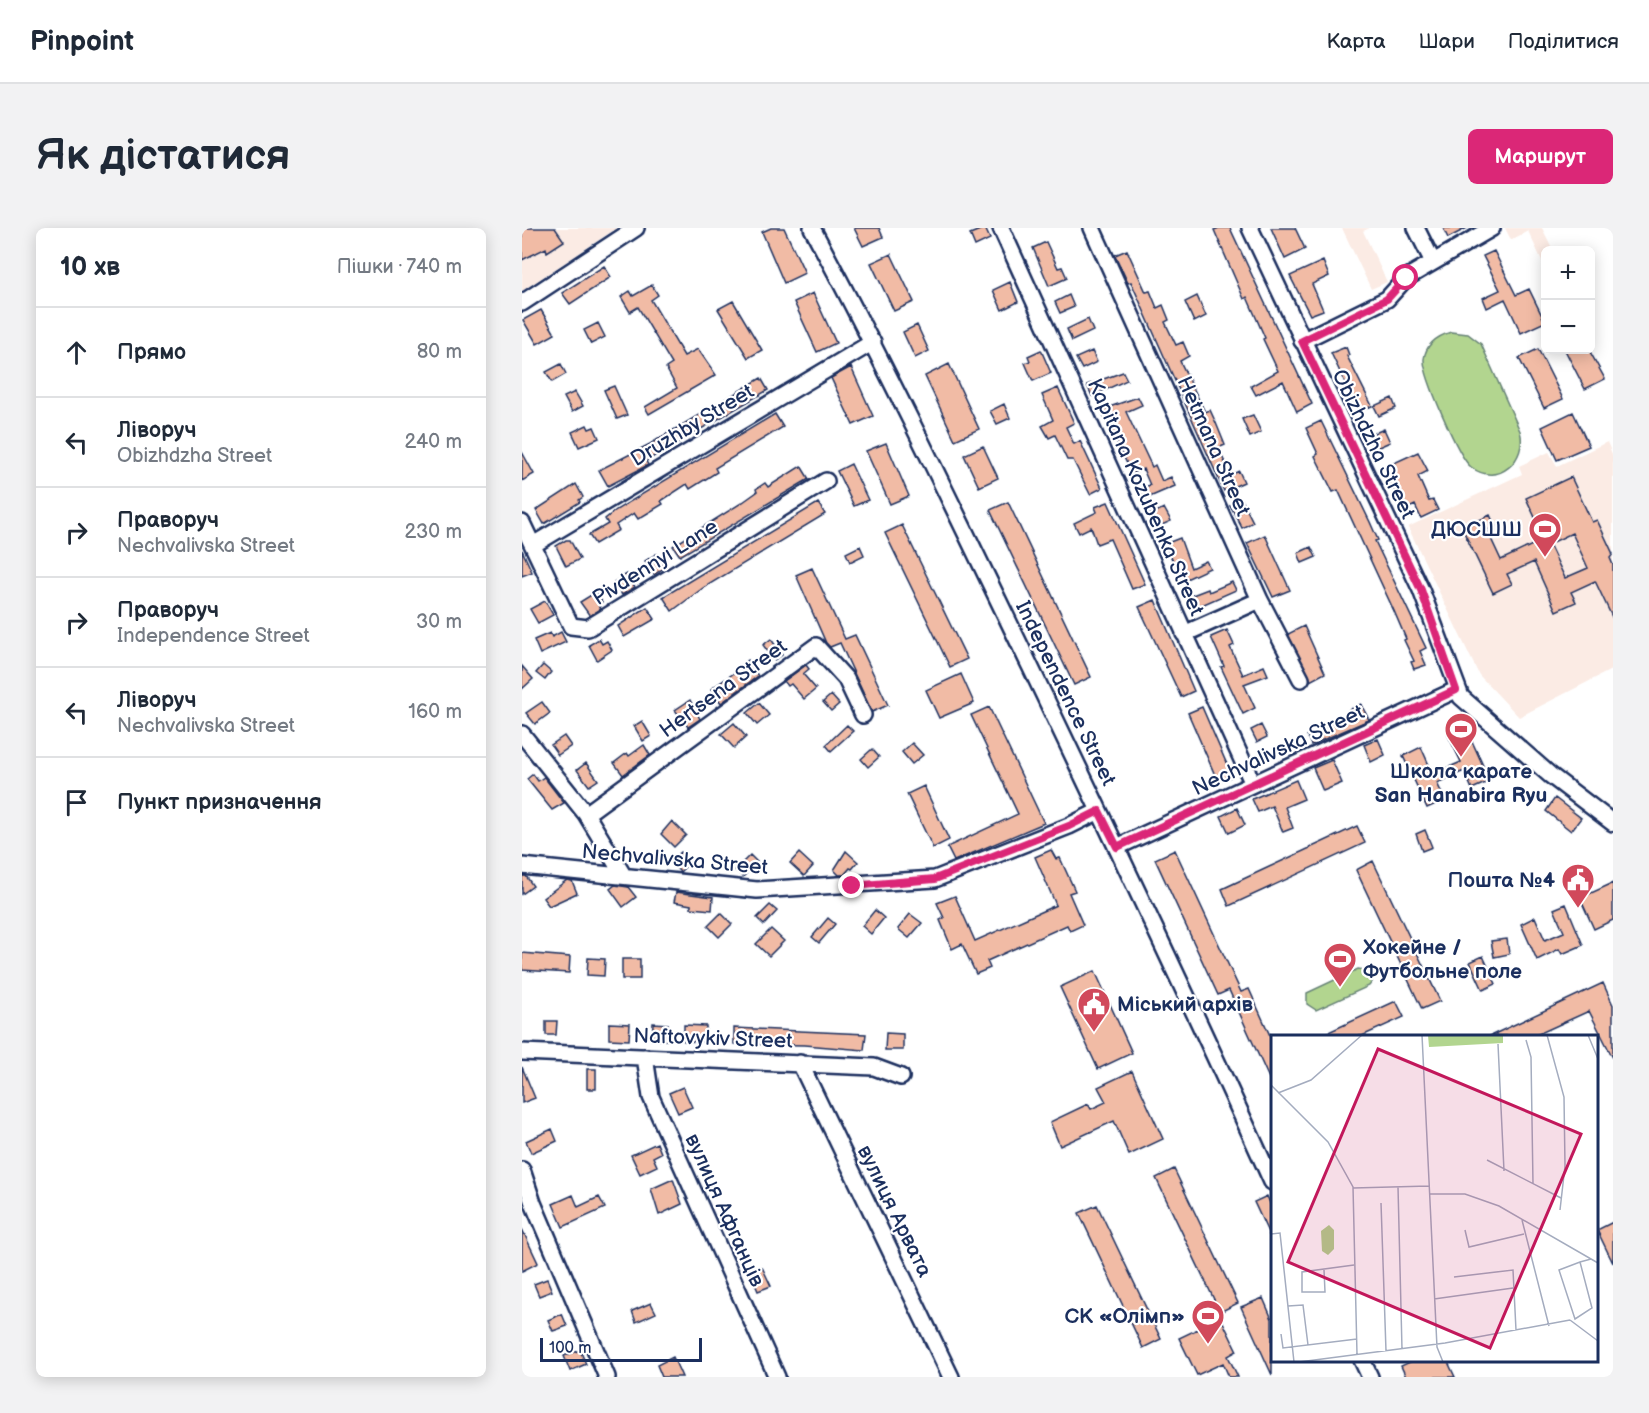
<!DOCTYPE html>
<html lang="uk">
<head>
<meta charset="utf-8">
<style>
  :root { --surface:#fff; --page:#f2f2f3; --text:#1f2937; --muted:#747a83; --line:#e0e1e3; --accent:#db2777 }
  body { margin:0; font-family:"Balsamiq Sans",sans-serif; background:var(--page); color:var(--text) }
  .controls { position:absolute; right:18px; top:18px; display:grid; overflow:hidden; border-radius:9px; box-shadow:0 3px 15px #0003 }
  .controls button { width:54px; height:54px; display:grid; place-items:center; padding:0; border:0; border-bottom:2px solid var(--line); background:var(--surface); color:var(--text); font:30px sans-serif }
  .scale { position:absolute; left:18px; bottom:15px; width:162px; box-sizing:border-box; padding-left:6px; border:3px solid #1b2f5e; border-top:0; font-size:16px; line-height:21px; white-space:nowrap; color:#1b2f5e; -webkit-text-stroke:4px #fff; paint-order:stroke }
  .stop { position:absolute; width:18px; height:18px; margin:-14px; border:4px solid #db2777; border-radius:50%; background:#fff }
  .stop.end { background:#db2777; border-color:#fff; box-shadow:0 2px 6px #0008 }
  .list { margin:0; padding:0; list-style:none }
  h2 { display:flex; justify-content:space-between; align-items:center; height:78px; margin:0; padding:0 24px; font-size:26px }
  h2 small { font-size:20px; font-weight:400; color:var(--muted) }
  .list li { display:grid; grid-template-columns:39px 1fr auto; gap:18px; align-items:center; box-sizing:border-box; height:90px; padding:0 24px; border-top:2px solid var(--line) }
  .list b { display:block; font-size:22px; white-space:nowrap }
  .list p { margin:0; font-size:20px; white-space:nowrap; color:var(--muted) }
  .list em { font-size:20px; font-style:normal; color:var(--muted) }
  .icon { flex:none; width:33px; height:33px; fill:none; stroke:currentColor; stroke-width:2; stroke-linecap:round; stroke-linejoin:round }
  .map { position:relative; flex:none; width:1091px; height:1149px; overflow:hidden; border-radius:9px }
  header { display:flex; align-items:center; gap:36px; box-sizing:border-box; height:84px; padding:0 30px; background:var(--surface); border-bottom:2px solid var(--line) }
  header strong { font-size:28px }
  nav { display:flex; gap:33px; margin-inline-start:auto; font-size:21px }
  .intro { display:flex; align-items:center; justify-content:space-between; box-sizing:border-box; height:144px; padding:0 36px }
  h1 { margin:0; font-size:42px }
  .button { padding:15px 27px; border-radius:9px; background:var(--accent); color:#fff; font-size:21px; font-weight:700 }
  main { display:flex; gap:36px; padding:0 36px }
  aside { flex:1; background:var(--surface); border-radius:9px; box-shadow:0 3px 15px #0003 }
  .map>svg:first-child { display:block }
</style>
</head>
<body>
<header>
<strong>Pinpoint</strong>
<nav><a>Карта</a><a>Шари</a><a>Поділитися</a></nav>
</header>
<div class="intro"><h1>Як дістатися</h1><a class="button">Маршрут</a></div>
<main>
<aside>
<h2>10 хв<small>Пішки · 740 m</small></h2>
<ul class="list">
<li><svg class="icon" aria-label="ahead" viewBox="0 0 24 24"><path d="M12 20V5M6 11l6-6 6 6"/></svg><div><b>Прямо</b></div><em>80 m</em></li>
<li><svg class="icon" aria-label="left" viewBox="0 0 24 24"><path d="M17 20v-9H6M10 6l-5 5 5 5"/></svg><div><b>Ліворуч</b><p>Obizhdzha Street</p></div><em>240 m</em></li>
<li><svg class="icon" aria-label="right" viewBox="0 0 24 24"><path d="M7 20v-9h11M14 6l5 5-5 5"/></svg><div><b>Праворуч</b><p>Nechvalivska Street</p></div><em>230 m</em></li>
<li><svg class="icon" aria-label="right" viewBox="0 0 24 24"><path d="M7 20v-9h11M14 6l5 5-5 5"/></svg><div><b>Праворуч</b><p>Independence Street</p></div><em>30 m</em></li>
<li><svg class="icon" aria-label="left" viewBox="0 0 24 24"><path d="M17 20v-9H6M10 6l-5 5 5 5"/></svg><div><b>Ліворуч</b><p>Nechvalivska Street</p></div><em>160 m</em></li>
<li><svg class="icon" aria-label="arrive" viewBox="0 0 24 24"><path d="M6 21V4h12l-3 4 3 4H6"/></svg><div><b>Пункт призначення</b></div></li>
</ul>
</aside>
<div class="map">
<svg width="1091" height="1149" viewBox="0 0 1091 1149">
  <rect width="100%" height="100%" fill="#fff"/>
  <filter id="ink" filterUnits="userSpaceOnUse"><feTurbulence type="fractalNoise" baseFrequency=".0167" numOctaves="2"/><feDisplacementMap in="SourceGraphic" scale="12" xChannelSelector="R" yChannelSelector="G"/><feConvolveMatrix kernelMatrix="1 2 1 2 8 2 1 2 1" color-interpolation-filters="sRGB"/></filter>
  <g filter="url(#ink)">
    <path fill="#fbebe4" d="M0 0H95L0 63Z
      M820 0H848L841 3 865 54 849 61Z
      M983 0H1020L1031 22H1023V39L1006 3 989 12Z
      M1085 214 1091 228V441L997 489 957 447 886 299 1000 246 997 238 1027 224 1035 238Z"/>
    <path fill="#b2d58f" stroke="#668276" stroke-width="1.5" d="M929 104 946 106 959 116 998 203C1006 231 976 260 949 239 937 230 901 147 902 131 904 116 916 108 929 104Z
      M836 741 848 743 850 754 847 758 794 782 785 776V765Z"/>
    <path fill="#f1bba5" stroke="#1b2f5e" stroke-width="1.5" fill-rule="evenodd" d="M0 0H33L42 13 25 24 24 20 0 32Z
      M249 0H262L283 45 262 55 240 4Z
      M332 0H357L361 9 341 18Z
      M463 0 468 11 453 18 448 6Z
      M697 0H708L790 176 775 184 761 153 734 167 729 158 756 143 741 111 743 110 725 69 722 71 692 2Z
      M749 0H773L783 21 763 31Z
      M921 0H945L926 10Z
      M524 14 536 40 540 39 545 50 527 58 511 20Z
      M605 22 624 64 628 63 635 80 641 77 647 92 643 94 654 117 661 114 667 128 658 133 683 184 688 182 694 195 703 217 696 220 709 247 717 243 722 254 702 263 609 54 606 55 593 27Z
      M972 23 994 67 1007 61 1023 94 999 105 983 71 965 80 961 70 978 62 961 28Z
      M369 26 392 74 372 83 349 35Z
      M801 33 807 48 790 56 801 82 788 87 768 48Z
      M82 38 89 49 48 76 40 65Z
      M488 54 496 74 480 82 471 62Z
      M130 57 136 67 129 72 162 128 176 121 194 147 127 186 123 179 155 160 144 140 150 136 116 79 108 84 99 69 108 63 111 68Z
      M291 65 314 115 295 124 272 74Z
      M547 67 552 79 538 85 533 74Z
      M675 68 684 88 672 94 663 74Z
      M211 73 240 122 226 130 196 81Z
      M19 82 33 106 15 116 1 92Z
      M566 91 571 103 550 113 545 101Z
      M76 95 83 109 69 116 62 102Z
      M395 97 407 123 393 130 381 104Z
      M824 119 827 127 825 128 850 178 837 184 809 125Z
      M1016 121 1041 171 1022 180 997 130Z
      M519 122 529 145 511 153 503 135 508 133 506 128Z
      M1043 122H1067L1083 151 1063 161Z
      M570 123 575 134 560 141 554 130Z
      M39 136 44 146 30 154 24 144Z
      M427 136 457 201 433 212 403 148Z
      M329 139 351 188 331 197 309 150Z
      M601 144 605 152 570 168 565 157Z
      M239 150 246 162 124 233 126 237 86 258 77 242 128 216Z
      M92 158 105 187 95 191 82 162Z
      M536 160 552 195 544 199 552 216 558 213 580 260 568 266 551 232H545L533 207 527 210 520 198 531 192 520 167Z
      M53 164 61 178 50 184 42 169Z
      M616 169 620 177 604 184 630 239 633 237 640 253 649 249 653 258 623 271 618 261 628 257 621 241 610 246 579 182Z
      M870 170 874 180 857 188 852 178Z
      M482 176 488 190 475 196 468 183Z
      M1051 184 1067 218 1035 232 1020 199Z
      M253 186 261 199 193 240 195 244 168 261 165 256 139 273 141 276 116 291 112 285 94 297 97 302 73 316 67 307 86 296 83 291 94 282Z
      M731 187 739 204 728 209 720 191Z
      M799 193 848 294 856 312 853 313 904 420 898 423 904 437 892 441 889 434 892 433 882 412 884 411 872 383 816 262 811 264 793 228 796 226 784 200Z
      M65 197 67 201 72 199 77 210 57 219 50 204Z
      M862 201 868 214 852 221 846 208Z
      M364 215 387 268 368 276 344 223Z
      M461 218 476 250 457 259 442 227Z
      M0 224 12 246 0 253Z
      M896 224 906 243 896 248 907 273 911 272 916 282 899 290 893 277 881 283 861 240Z
      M329 236 346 272 332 278 315 243Z
      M279 238 287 251 158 328 151 318 221 274 235 264 234 261 243 255 246 259Z
      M1049 249 1070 294 1075 292 1091 326 1088 330 1091 337V391L1073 353 1049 364 1054 374 1034 383 1012 334 985 346 990 356 971 365 940 300 968 287 973 298 965 302 979 332 1023 311 1004 270ZM1050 305 1066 340 1043 350 1027 316Z
      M54 256 61 269 57 272 58 274 22 296 14 282Z
      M720 272 731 294 720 300 708 277Z
      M486 274 569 449 552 457 468 282Z
      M586 274 623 356 610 361 588 311 575 316 569 299 557 305 552 295 575 284 573 279Z
      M296 275 303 286 181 360 150 383 141 369Z
      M642 280 649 293 633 300 627 287Z
      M380 297 445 431 428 439 363 305Z
      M743 307 768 362 751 369 725 315Z
      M658 310 669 340 684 333 688 340 660 353 643 316Z
      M44 312H48L58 331 44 338 34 318Z
      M338 318 342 327 328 334 324 325Z
      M789 319 794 329 780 335 776 325Z
      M0 322 10 344 0 348Z
      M134 326 143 339 132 347 123 333Z
      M290 340 323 411 333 407 366 477 350 484 318 415 308 419 304 415 274 347Z
      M105 346 113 359 100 367 92 354Z
      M710 354 714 362 673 380 668 368 686 361 687 364Z
      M74 364 80 374 76 376 79 381 68 388 58 374Z
      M633 372 672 463 659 469 617 379Z
      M23 373 31 387 16 395 8 381Z
      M125 379 133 391 102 409 96 398Z
      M782 398 803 445 788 453 766 406Z
      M705 402 712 417 708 419 721 447 742 438 746 447 722 456 733 480 721 486 699 439 702 438 689 409Z
      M39 404 44 414 18 426 12 412 28 405 30 409Z
      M77 411 80 416 85 413 90 422 75 432 67 417Z
      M249 411 260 427 252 432 241 417Z
      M226 432 236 448 199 475 189 461 215 443 214 441Z
      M21 437 29 444 23 452 14 445Z
      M284 437 287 441 281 446 294 461 282 471 269 456 266 458 262 453Z
      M0 438 11 451 0 461Z
      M439 446 452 475 417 490 404 462Z
      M309 467 317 476 309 483 301 474Z
      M168 472 178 491 166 499 153 482Z
      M20 474 28 485 13 496 4 485Z
      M237 475 247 487 235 497 225 485Z
      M839 476 847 492 789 517 785 507 805 499 803 496 828 485 827 482Z
      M467 479 522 595 432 633 425 619 496 586 449 487Z
      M680 479 710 548 696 554 666 485Z
      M120 493 129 508 121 513 112 498Z
      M212 495 224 509 212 520 199 506Z
      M325 497 331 503 309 523 304 517Z
      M739 497 745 509 735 514 729 502Z
      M944 500 968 553 950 561 942 543 915 555 923 572 905 580 881 528 899 519 911 546 939 534 926 507Z
      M42 508 49 518 36 527 29 517Z
      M856 511 863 527 849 534 842 517Z
      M390 515 401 527 390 536 380 524Z
      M122 517 128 527 101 547 92 535 105 525 107 528Z
      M350 521 357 529 346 539 339 531Z
      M810 532 820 555 801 563 791 540Z
      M64 535 76 552 67 558 55 542Z
      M11 546 16 553 22 549 42 575 30 582 5 551Z
      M774 552 782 571 763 579 771 600 761 604 750 578 736 584 730 571Z
      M402 558 427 612 411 620 385 566Z
      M1033 570 1059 590 1049 603 1024 583Z
      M715 580 723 597 707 605 699 588Z
      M150 593 164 607 152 619 139 606Z
      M835 598 843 615 707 678 700 661Z
      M903 602 910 619 900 623 894 606Z
      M529 622 534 631 538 630 553 663 547 665 561 697 548 703 545 697 465 733 468 740 454 746 440 716 430 721 418 692 422 690 415 675 433 668 453 713 534 677 513 629Z
      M653 622 719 764 727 761 750 812V857L707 762 696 767 633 631Z
      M324 623 336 634 330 641 328 640 322 647H317L312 642Z
      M159 624 169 633 158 644 148 634Z
      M277 625 291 638 282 648 268 635Z
      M228 627 235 634 221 649 213 642Z
      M851 633 918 773 900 781 834 642Z
      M0 648H4L11 658 0 666Z
      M45 652 50 653 55 665 27 678 21 670Z
      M1091 655V692L1072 701 1058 670Z
      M93 657 106 659 114 669 101 679 88 661Z
      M154 664 191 669 190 682 169 680V677L152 674Z
      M1044 676 1061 717 1040 726 1037 721 1015 732 999 696 1013 689 1023 712 1042 704 1032 681Z
      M248 677 255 683 242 697 235 690Z
      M353 682 362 690 349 706 340 698Z
      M199 685 210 696 197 709 186 698Z
      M388 686 400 695 387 710 376 701Z
      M306 690 313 696 297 715 290 709Z
      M249 701 262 713 247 728 234 716Z
      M985 711 987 726 972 729 969 713Z
      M0 725 48 729 47 745 0 742Z
      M961 728 974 756 961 762 948 734Z
      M66 730 83 731 82 748 65 747Z
      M100 731H118V751H100Z
      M573 743 610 825 576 841 538 759Z
      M1081 755 1091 777V830L1067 783 1012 808H968Z
      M874 773 882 789 840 808H798Z
      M24 793H35L34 807H24Z
      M87 795 108 796 107 812 87 811Z
      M131 795 146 796V812H130Z
      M162 797 184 798V814L162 813Z
      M212 800 344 806 342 822 283 817 212 816Z
      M364 805 381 806V822H363Z
      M0 839 13 870 0 875Z
      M65 841H74V861H65Z
      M610 843 641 911 607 927 592 893 538 918 528 894 566 876 569 881 584 874 576 859Z
      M161 859 170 879 156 885 147 865Z
      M30 901 35 913 9 925 4 913Z
      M135 915 139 925 131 929 135 938 118 946 109 927Z
      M652 941 716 1075 698 1084 634 950Z
      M151 951 160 976 137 987 129 961Z
      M51 967 56 979 77 969 83 980 41 999 31 976Z
      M745 968 750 980V1013L732 974Z
      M575 977 639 1111 621 1120 557 985Z
      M1091 994V1035L1075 1002Z
      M0 1001 16 1035 0 1043Z
      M240 1039 249 1058 236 1063 228 1044Z
      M25 1051 30 1063 17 1068 12 1056Z
      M741 1070 750 1091V1147L719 1079Z
      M129 1075 134 1085 114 1094 110 1083Z
      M40 1086 45 1098 31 1103 26 1092Z
      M699 1090 715 1123 706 1128 716 1149H707L701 1135 675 1147 657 1110Z
      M58 1122 64 1136 48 1143 42 1128Z
      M151 1129 160 1149H140L135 1137Z
      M892 1132H925L933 1149H884L879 1138Z"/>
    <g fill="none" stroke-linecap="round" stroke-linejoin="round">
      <g stroke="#1b2f5e" stroke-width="20">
        <path id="minor" d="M290 0C367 144 437 291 508 438 590 609 672 781 750 954
          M479 0 731 556
          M570 0 738 372 779 451
          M728 0 899 362 939 469 1028 547 1091 595
          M894 0 911 34
          M0 75 114 0
          M780 113 865 71 884 50 970 0
          M0 295 49 398 66 400 304 253
          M11 317 351 114
          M662 406 738 372
          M0 506 64 586 101 647
          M64 586 294 418 324 451 341 487
          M595 619 934 462
          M0 638 235 662 413 651 547 598 577 583
          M0 824 352 839 379 849
          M123 829 129 869 255 1149
          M278 835 429 1149
          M0 942 11 975 85 1149
          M840 1132 848 1149"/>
      </g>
      <use href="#minor" stroke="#fff" stroke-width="15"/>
    </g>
  </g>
  <g fill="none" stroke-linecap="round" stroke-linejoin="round" filter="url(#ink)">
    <path stroke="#db2777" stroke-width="8" d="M330 658 413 651 547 598 577 583 595 619 934 462 899 362 780 113 865 71 884 50"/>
  </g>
  <defs>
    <g id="stadium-pin" transform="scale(1.725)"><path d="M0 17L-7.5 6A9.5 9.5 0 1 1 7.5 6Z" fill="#d1495b" stroke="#fff"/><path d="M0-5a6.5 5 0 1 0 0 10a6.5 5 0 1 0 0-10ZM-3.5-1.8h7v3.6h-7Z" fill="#fff"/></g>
    <g id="civic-pin" transform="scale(1.725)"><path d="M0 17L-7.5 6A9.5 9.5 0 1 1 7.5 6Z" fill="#d1495b" stroke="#fff"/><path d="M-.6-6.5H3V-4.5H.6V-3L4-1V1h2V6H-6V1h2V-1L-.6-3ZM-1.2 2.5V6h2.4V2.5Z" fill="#fff"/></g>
  </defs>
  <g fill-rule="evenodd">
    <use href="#stadium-pin" x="1023" y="301"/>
    <use href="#stadium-pin" x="939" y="501"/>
    <use href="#civic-pin" x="1056" y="652"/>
    <use href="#stadium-pin" x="818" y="731"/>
    <use href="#civic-pin" x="572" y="776"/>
    <use href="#stadium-pin" x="686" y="1088"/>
  </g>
  <g text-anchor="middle" stroke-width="4.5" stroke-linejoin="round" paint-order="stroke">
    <g font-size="21" fill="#1b2f5e" stroke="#fff">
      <text transform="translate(170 197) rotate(-31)" y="7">Druzhby Street</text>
      <text transform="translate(852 216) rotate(64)" y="7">Obizhdzha Street</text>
      <text transform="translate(692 218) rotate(66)" y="7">Hetmana Street</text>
      <text transform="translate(624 269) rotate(66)" y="7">Kapitana Kozubenka Street</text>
      <text transform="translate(133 334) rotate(-32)" y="7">Pivdennyi Lane</text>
      <text transform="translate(201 460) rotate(-36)" y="7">Hertsena Street</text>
      <text transform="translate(544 465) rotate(64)" y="7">Independence Street</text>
      <text transform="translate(756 522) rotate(-25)" y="7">Nechvalivska Street</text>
      <text transform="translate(153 631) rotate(5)" y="7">Nechvalivska Street</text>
      <text transform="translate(191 810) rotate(2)" y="7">Naftovykiv Street</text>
      <text transform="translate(203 982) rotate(66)" y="7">вулиця Афганців</text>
      <text transform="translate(373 983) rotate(64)" y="7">вулиця Арвата</text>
    </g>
    <g font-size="21" font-weight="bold" fill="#1b2f5e" stroke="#fff" text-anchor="end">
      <text x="1000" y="308">ДЮСШШ</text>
      <text x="939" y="550" text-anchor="middle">Школа карате<tspan x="939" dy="24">San Hanabira Ryu</tspan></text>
      <text x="1033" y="659">Пошта №4</text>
      <text x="841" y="726" text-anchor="start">Хокейне /<tspan x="841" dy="24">Футбольне поле</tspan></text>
      <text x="595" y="783" text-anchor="start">Міський архів</text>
      <text x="663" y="1095">СК «Олімп»</text>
    </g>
  </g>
  <g transform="translate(749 807)">
    <rect width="327" height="327" fill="#fff"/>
    <path d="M157 0H232V8L158 12ZM58 190 63 195V214L57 220 51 216 50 196Z" fill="#b2d58f"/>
    <path fill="none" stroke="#a4acbf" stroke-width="1.5" d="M151 0 166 312 172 327M276 0 293 62 294 131 289 175M317 0 327 24M255 5 260 22 262 149M227 9 233 136M0 50 57 107 82 152 86 319M7 58 40 45 91 0M216 125 290 163M127 152 131 314M82 153 158 151M158 159H194L228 171 327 228M110 168 115 316M251 185 278 291M194 195 198 212 253 199M0 199 9 198 23 327M309 227 321 273 304 284 288 235 309 227 320 224M53 235 54 257H31V237L83 230M183 242 242 235 245 295M163 264 242 253M17 271 32 270 37 310M299 285 327 306M10 299 12 313 86 304M28 327 174 308 299 285"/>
    <path fill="#c2185b" fill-opacity="0.15" stroke="#c2185b" stroke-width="3" d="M107 14 310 99 219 313 17 227Z"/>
    <rect width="327" height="327" fill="none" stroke="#1b2f5e" stroke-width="3"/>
  </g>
</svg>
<div class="controls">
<button>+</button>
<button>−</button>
</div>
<div class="scale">100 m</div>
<div class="stop" style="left:884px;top:50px"></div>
<div class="stop end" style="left:330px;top:658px"></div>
</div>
</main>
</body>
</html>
